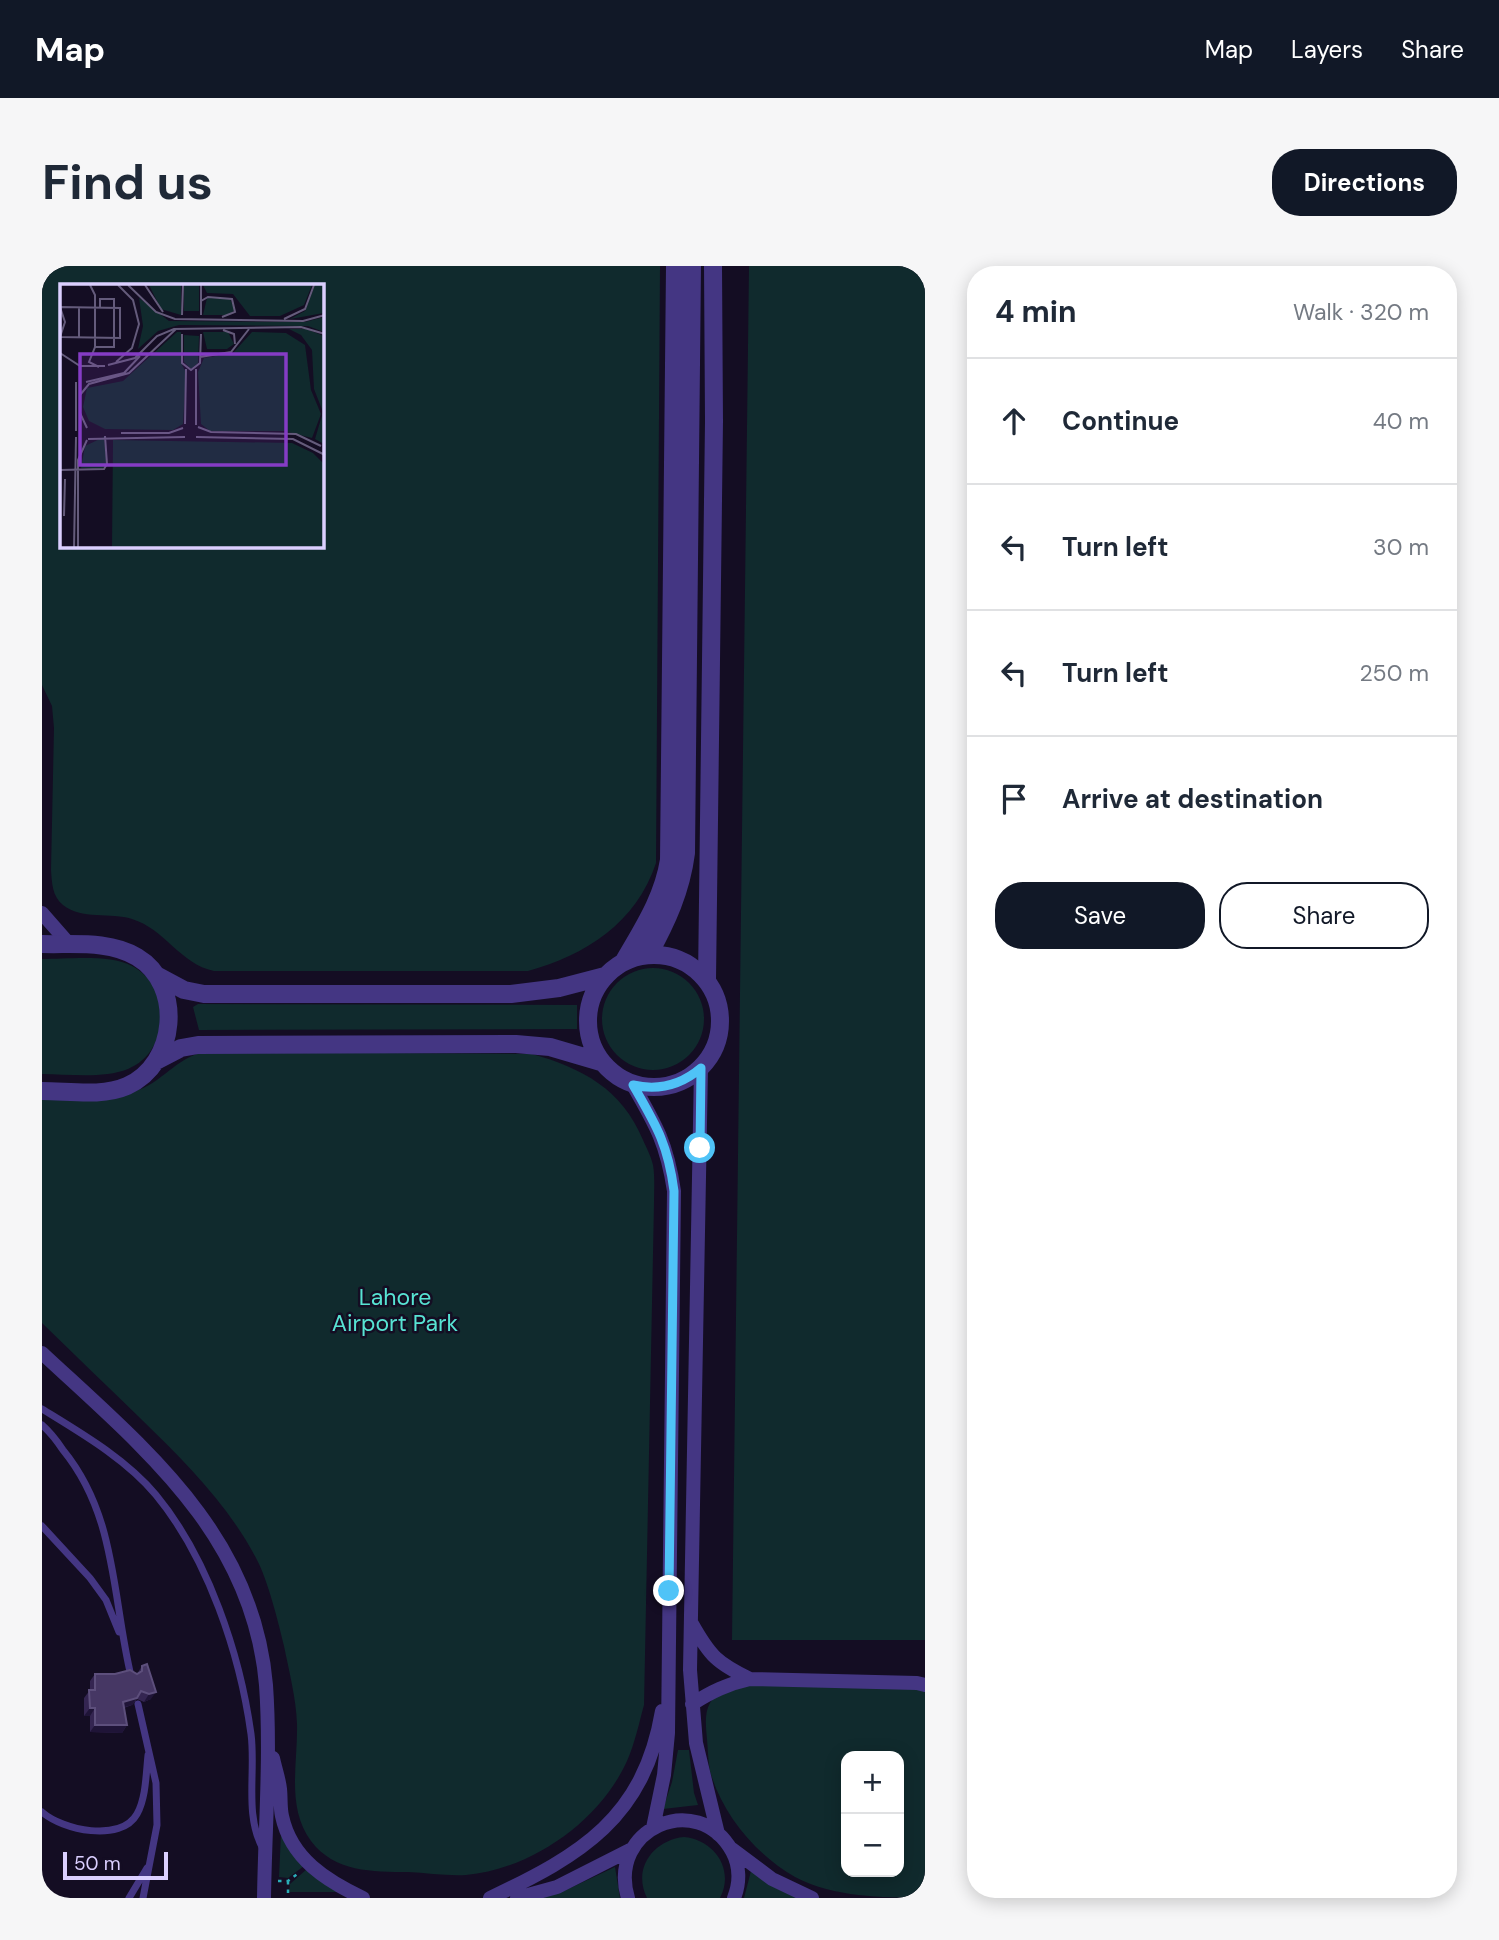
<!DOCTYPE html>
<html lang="en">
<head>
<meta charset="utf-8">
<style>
  :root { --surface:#fff; --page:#f6f6f7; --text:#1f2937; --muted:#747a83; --line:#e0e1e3; --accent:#111827 }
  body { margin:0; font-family:"DM Sans",sans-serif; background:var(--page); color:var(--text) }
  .controls { position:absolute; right:21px; bottom:21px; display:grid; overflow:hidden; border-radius:14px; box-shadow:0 4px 18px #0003 }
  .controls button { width:63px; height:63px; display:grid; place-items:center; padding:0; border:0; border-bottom:2px solid var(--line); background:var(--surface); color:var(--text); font:35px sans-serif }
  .scale { position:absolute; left:21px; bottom:18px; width:105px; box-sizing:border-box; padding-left:7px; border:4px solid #dbcfff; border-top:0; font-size:19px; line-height:24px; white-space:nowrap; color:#dbcfff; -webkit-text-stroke:5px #140d23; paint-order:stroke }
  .stop { position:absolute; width:21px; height:21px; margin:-16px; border:5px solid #4fc3f7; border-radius:50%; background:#fff }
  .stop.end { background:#4fc3f7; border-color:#fff; box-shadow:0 2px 7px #0008 }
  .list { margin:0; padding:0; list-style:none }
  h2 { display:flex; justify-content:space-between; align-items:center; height:91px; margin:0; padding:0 28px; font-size:30px }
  h2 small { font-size:23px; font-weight:400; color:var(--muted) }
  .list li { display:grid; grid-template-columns:46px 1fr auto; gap:21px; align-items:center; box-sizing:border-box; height:126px; padding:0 28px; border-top:2px solid var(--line) }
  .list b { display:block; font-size:26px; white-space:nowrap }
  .list em { font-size:23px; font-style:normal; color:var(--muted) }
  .actions { display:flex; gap:14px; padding:21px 28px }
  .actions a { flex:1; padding:16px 0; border:2px solid var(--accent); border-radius:28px; text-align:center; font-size:24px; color:var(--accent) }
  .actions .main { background:var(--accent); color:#fff }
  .icon { flex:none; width:38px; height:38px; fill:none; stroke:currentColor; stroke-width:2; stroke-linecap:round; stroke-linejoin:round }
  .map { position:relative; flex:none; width:883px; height:1632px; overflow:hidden; border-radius:28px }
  header { display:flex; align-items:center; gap:42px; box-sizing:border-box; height:98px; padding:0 35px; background:var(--accent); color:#fff }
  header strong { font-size:33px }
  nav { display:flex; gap:38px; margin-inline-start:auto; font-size:24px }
  .intro { display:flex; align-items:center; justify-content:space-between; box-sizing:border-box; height:168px; padding:0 42px }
  h1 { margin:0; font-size:49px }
  .button { padding:18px 32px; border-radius:28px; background:var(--accent); color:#fff; font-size:24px; font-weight:700 }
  main { display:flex; gap:42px; padding:0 42px }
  aside { flex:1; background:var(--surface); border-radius:28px; box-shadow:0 4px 18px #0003 }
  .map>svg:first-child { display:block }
</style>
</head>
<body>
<header>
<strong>Map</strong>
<nav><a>Map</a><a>Layers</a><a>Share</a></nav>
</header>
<div class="intro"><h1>Find us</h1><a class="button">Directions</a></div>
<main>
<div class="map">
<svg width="883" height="1632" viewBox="0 0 883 1632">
  <rect width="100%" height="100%" fill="#140d23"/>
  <path fill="#102a2d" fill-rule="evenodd" d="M0 0H618L614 597C594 657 544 689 486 705H172C138 698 123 663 90 653 69 646 39 654 21 639 10 630 10 617 9 604L12 462 10 440 0 419ZM19 19H280V280H19Z
    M707 0H883V1374H690Z
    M0 693C26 693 68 688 90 700 131 721 128 786 86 803 61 813 26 808 0 808Z
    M560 753a51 51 0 1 1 102 0a51 51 0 1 1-102 0Z
    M156 738 535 739V763L157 764 151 741Z
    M164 786 490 788C540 802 580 823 601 874 604 881 609 890 611 899 613 911 612 924 612 937L602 1439C597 1457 593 1477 585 1495 558 1555 490 1603 424 1609 405 1610 385 1607 366 1606 331 1606 292 1606 269 1575 244 1541 256 1497 255 1458 254 1432 247 1405 242 1380 237 1358 225 1312 215 1294 186 1238 143 1196 98 1152 66 1121 33 1089 0 1057V830C27 829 75 833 99 823 123 813 138 789 164 786Z
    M688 1419 883 1422V1632C838 1631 794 1632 753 1611 714 1589 680 1548 668 1505 666 1495 666 1484 665 1473 664 1462 662 1447 668 1437 673 1429 681 1424 688 1419ZM804 1490H857V1606H804Z
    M636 1484H647L652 1527 656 1539 621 1543 630 1516Z
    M239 1568 262 1600 246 1612 237 1611Z
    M642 1571C672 1574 693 1603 678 1632H605C590 1602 612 1574 642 1571Z
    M573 1601 578 1632H500L524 1624Z
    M265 1603 295 1626H247L248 1618Z
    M709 1605 756 1632H702Z"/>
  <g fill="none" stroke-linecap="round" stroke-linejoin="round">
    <path stroke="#2aadb8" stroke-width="2.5" stroke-dasharray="3.5 5" stroke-linecap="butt" d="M236 1615H246L258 1606
      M246 1615V1632"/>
    <path stroke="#443683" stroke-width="7" d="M0 1143C39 1167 84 1193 114 1229 166 1292 198 1388 209 1468 214 1506 202 1548 221 1583
      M0 1159C8 1166 15 1175 21 1184 75 1250 70 1331 89 1410
      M0 1260 48 1312 64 1334 77 1366
      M96 1438 114 1517 115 1559 101 1632
      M0 1546C20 1564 79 1577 95 1548 104 1532 104 1508 106 1489
      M87 1632 105 1602"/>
    <path stroke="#443683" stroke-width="14" d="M0 647 28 679
      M659 802 648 1404 654 1477 676 1568
      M591 819C614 859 625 878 632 925L626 1467 622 1509 611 1562
      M0 1087C102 1182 211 1268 224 1419 229 1490 223 1561 222 1632
      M650 1358C668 1390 675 1397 708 1413
      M650 1438C669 1426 685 1418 708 1413L875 1417 883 1419
      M231 1492C233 1502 237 1513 238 1523 239 1532 238 1541 240 1550 249 1593 285 1615 321 1632
      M690 1583 730 1613 770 1632
      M448 1632C539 1589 602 1552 620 1445
      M475 1632 515 1621 590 1583
      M586 1632C565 1563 655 1523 690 1585 698 1600 698 1617 692 1632"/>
    <path stroke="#443683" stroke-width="18" d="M0 678C31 679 67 674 95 691 142 719 135 798 85 820 60 831 27 825 0 825
      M607 688C625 655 639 625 644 587L650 0
      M546 755a66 66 0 1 1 132 0a66 66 0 1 1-132 0Z
      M582 695C601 662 621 632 627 594L633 0
      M114 709 142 724 162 728H469L517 722 563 710
      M665 714 672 155 671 0
      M114 795 139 782 156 779 474 778 508 781 559 796"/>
  </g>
  <path fill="#342551" d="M100 1400 109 1433 102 1436 95 1433 90 1439 82 1442 85 1459 80 1467 48 1466V1450H42V1432L48 1424V1415L53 1408H95Z"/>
  <path fill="#1f1437" d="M114 1426 109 1433 102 1436 107 1428Z
    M95 1432 90 1439 75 1443 81 1436Z
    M48 1442H53L48 1450H42Z
    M53 1459H85L80 1467 48 1466Z"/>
  <path fill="#463764" stroke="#5d4f7c" stroke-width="2" d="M105 1398 114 1426 107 1428 99 1425 95 1432 81 1436 85 1459H53V1442H48L47 1424H53V1408H73L88 1404 95 1408 100 1405V1400Z"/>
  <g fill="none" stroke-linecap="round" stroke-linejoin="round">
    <path stroke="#4fc3f7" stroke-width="9" d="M627 1325 632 925C626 878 614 859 591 819 617 825 639 819 659 802L658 882"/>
  </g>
  <g text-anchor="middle" stroke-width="5" stroke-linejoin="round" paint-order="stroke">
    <g font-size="23" fill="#57e3d3" stroke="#140d23">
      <text x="353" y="1039">Lahore<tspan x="353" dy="26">Airport Park</tspan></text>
    </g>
  </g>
  <g transform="translate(18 18)">
    <rect width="264" height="264" fill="#140d23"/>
    <path d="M89 1H121V31L101 25ZM124 1H139V27H124ZM143 1H252L244 21 220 32H190L173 10 147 9ZM255 1H264V29L230 35 245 27ZM79 14 109 37 245 38 264 33V48L248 42 119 41 98 47 78 65 83 42ZM147 14 170 15 175 26 168 31H143ZM229 45H246L264 52V160L255 155 263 128 254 105 252 66 241 51ZM117 48H121L122 81 126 88 123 140 113 146 45 145 29 137 23 123 27 104 63 97ZM143 48H168L174 60 167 65H147ZM192 48 226 49 245 61 251 106 261 130 252 154 224 147H150L141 140 138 88 144 74 173 69ZM124 51 139 52 138 79 131 85 124 78ZM44 153 47 180 42 185 21 184 25 162ZM53 156 232 159 253 169 264 180 263 264H52Z" fill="#102a2d"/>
    <path fill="none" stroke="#645b7b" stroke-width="2" d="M30 1 35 11V63L29 78 39 83M68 1 96 28 115 35 243 37 265 31M85 1 103 28M141 17 148 13 172 15 175 28 162 33M0 23 60 24V54L0 53M0 23 5 38 0 53M122 31 123 1M141 31V1M224 35 245 25 254 1M163 46 174 50 175 60M122 50V79L131 86 140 79 141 50M19 53V23M35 63H54V15H40V24M0 69 20 82H45M140 73 171 68 189 45M56 78 72 64 79 40 73 16 58 1M48 81 75 74 97 52 114 45 241 43 265 50M136 85V141M16 98V147M20 98V129L27 144M26 98 64 89 80 72M20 111 29 100 69 89 116 45M125 140 126 85M138 143 151 148 236 150 261 162M61 149H109L123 144M136 153 233 155 265 171M28 155 125 153M0 186 44 185 47 180 45 152M4 232 5 195M14 264 16 153M18 264V176L27 156"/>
    <path fill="#853cc5" fill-opacity="0.15" stroke="#853cc5" stroke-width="3.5" d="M20 70H226V181H20Z"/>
    <rect width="264" height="264" fill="none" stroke="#dbcfff" stroke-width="3.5"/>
  </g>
</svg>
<div class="controls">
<button>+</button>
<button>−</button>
</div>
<div class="scale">50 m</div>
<div class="stop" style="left:658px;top:882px"></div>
<div class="stop end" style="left:627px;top:1325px"></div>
</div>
<aside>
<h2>4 min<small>Walk · 320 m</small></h2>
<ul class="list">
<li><svg class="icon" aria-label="ahead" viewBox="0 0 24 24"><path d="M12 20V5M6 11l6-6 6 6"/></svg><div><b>Continue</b></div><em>40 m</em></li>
<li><svg class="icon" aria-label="left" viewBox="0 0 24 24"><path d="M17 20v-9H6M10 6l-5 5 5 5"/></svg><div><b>Turn left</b></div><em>30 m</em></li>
<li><svg class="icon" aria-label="left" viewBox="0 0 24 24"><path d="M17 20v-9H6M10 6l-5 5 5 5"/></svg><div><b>Turn left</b></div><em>250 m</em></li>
<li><svg class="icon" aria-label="arrive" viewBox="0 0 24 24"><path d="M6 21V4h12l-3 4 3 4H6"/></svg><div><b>Arrive at destination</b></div></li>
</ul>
<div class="actions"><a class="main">Save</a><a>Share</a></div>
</aside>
</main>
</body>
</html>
